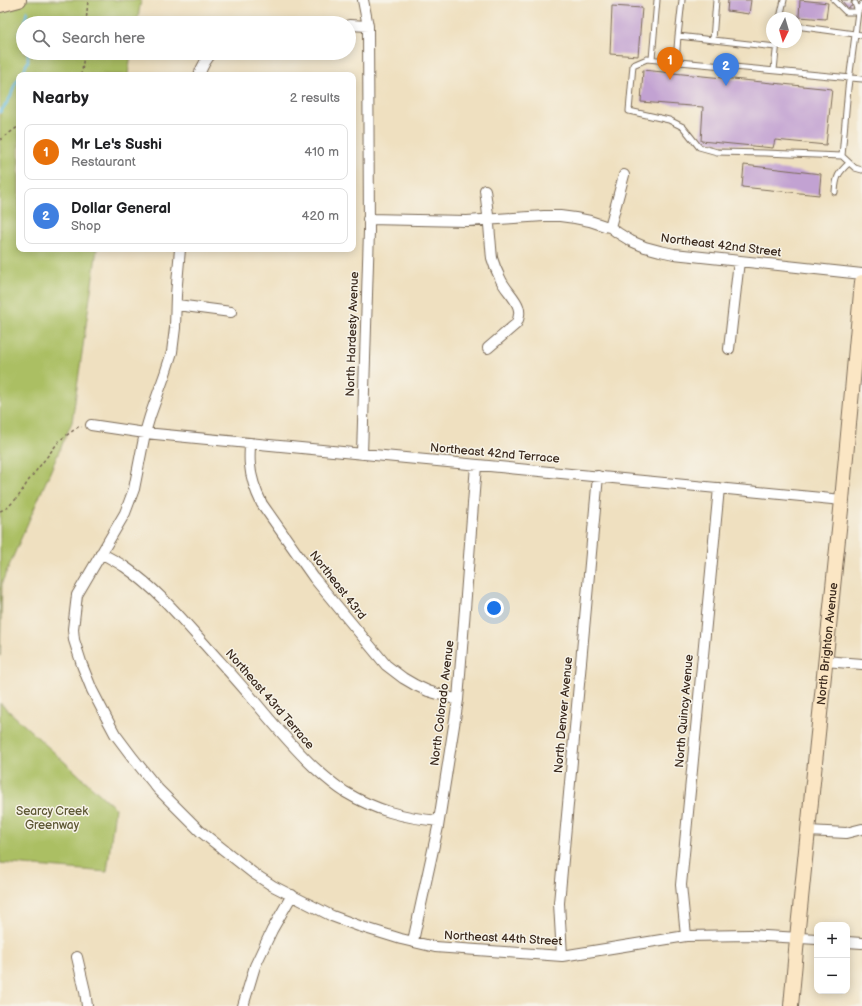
<!DOCTYPE html>
<html lang="en">
<head>
<meta charset="utf-8">
<style>
  :root { --surface:#fff; --page:#f6f6f6; --text:#202124; --muted:#757577; --line:#e0e0e0; --accent:#d1495b }
  body { margin:0; font-family:"Balsamiq Sans",sans-serif; background:var(--page); color:var(--text) }
  .controls { position:absolute; right:12px; bottom:12px; display:grid; overflow:hidden; border-radius:8px; box-shadow:0 2px 10px #0003 }
  .controls button { width:36px; height:36px; display:grid; place-items:center; padding:0; border:0; border-bottom:1px solid var(--line); background:var(--surface); color:var(--text); font:20px sans-serif }
  .compass { position:absolute; left:766px; top:12px; width:36px; height:36px; border-radius:50%; background:var(--surface); box-shadow:0 2px 10px #0003; rotate:185deg }
  .you { position:absolute; left:494px; top:608px; width:14px; height:14px; margin:-10px; border:3px solid #fff; border-radius:50%; background:#1a73e8; box-shadow:0 0 0 6px #1a73e833 }
  .badge { display:grid; place-items:center; width:26px; height:26px; border-radius:50%; background:var(--accent); color:#fff; font-size:13px; font-weight:700 }
  .pin { position:absolute; translate:-50% -33px; filter:drop-shadow(0 1px 2px #0008) }
  .pin::after { content:''; position:absolute; top:21px; width:14px; height:12px; background:inherit; clip-path:polygon(0 0,100% 0,50% 100%) }
  .list { margin:0; padding:0; list-style:none }
  h2 { display:flex; justify-content:space-between; align-items:center; height:52px; margin:0; padding:0 16px; font-size:17px }
  h2 small { font-size:13px; font-weight:400; color:var(--muted) }
  .list li { display:grid; grid-template-columns:26px 1fr auto; gap:12px; align-items:center; box-sizing:border-box; height:56px; margin:0 8px 8px; padding:0 8px; border:1px solid var(--line); border-radius:8px }
  .list b { display:block; font-size:15px; white-space:nowrap }
  .list p { margin:0; font-size:13px; white-space:nowrap; color:var(--muted) }
  .list em { font-size:13px; font-style:normal; color:var(--muted) }
  .icon { flex:none; width:22px; height:22px; fill:none; stroke:currentColor; stroke-width:2; stroke-linecap:round; stroke-linejoin:round }
  .map { position:relative; flex:none; width:862px; height:1006px; overflow:hidden }
  .search { position:absolute; background:var(--surface); box-shadow:0 2px 10px #0003; left:16px; top:16px; width:340px; height:44px; display:flex; align-items:center; gap:10px; box-sizing:border-box; padding:0 14px; border-radius:22px; color:var(--muted); font-size:15px }
  .panel { position:absolute; background:var(--surface); box-shadow:0 2px 10px #0003; left:16px; top:72px; width:340px; height:180px; border-radius:8px }
  .map>svg:first-child { display:block }
</style>
</head>
<body>
<div class="map">
<svg width="862" height="1006" viewBox="0 0 862 1006">
  <rect width="100%" height="100%" fill="#f7f3e8"/>
  <filter id="ink" filterUnits="userSpaceOnUse"><feTurbulence type="fractalNoise" baseFrequency=".025" numOctaves="2"/><feDisplacementMap in="SourceGraphic" scale="8" xChannelSelector="R" yChannelSelector="G"/><feConvolveMatrix kernelMatrix="1 2 1 2 8 2 1 2 1" color-interpolation-filters="sRGB"/></filter>
  <filter id="wash" filterUnits="userSpaceOnUse"><feTurbulence type="fractalNoise" baseFrequency=".012" numOctaves="4" result="noise"/><feDisplacementMap in="SourceGraphic" scale="16" xChannelSelector="R" yChannelSelector="G"/><feGaussianBlur stdDeviation="0.9" result="paint"/><feColorMatrix in="noise" values="0 0 0 0 0 0 0 0 0 0 0 0 0 0 0 0 0 1.4 0 .05"/><feComposite in="paint" operator="in"/></filter>
  <g filter="url(#wash)">
    <rect width="100%" height="100%" fill="#efe0c0"/>
    <path fill="#abbf63" stroke="#737440" d="M0 0H141L137 23H23V53H131L128 75H19V249H97L72 422 2 582 0 656Z
      M0 703 115 808 107 872 0 863Z"/>
    <g fill="none" stroke-linecap="round" stroke-linejoin="round">
      <path stroke="#69bfe6" stroke-width="2.5" d="M25 23 27 11
        M23 27 19 33 21 41 23 44
        M22 75 28 61V53
        M0 112C4 108 8 101 11 96 13 89 14 83 19 78"/>
    </g>
    <g id="blocks">
      <path fill="#c2a2d2" d="M728 0H751L749 14 727 11Z
        M800 0 828 3 826 19 799 17Z
        M841 0H852L851 3 852 6 848 8Z
        M612 6 642 8 638 56 610 54Z
        M643 70 832 89 826 145 775 140 773 148 701 141 703 107 641 102Z
        M744 165 821 174 819 195 742 187Z"/>
    </g>
  </g>
  <g filter="url(#ink)">
    <use href="#blocks" fill-opacity="0" stroke="#7a6a57" stroke-width="1"/>
    <g fill="none" stroke-linecap="round" stroke-linejoin="round">
      <g stroke="#7a6a57" stroke-width="7">
        <path id="lane" d="M834 0 846 12H858L862 4
          M855 3 858 12 848 88 842 156 855 168 862 170
          M780 18 784 0
          M796 26 862 35
          M678 36 682 0
          M713 40 716 0
          M652 59 657 0
          M676 62 678 36 776 47
          M774 70 777 42
          M842 156 765 153 717 152 699 147 683 127 669 120 629 111 633 65 647 59 862 79
          M835 192C836 177 838 173 849 163"/>
      </g>
      <g stroke="#7a6a57" stroke-width="12">
        <path id="street" d="M349 25 368 26
          M199 75C202 67 206 59 212 53
          M485 190C487 206 489 221 490 237 491 244 491 251 492 258 494 265 497 272 500 278 507 295 527 304 516 324L488 348
          M368 219 467 221 544 216H560L575 218 590 221 605 226 610 227 618 233 631 241 645 247 660 251 674 254 862 274
          M610 227 624 175
          M180 249 176 295 175 328 172 352 165 374 150 416 145 433 134 489 125 513 77 595 73 629 74 640 82 665 92 690 107 719 115 734 133 758 158 789 200 831 253 873 273 886 332 916 359 926 401 939 435 947 562 956 686 936 750 935 817 939
          M177 305 231 312
          M729 349 739 261
          M91 425 145 433 842 500
          M250 443C250 450 249 458 250 465 251 479 256 492 262 504L314 578 386 665 403 678 415 685 428 691 458 700
          M362 454 369 231 368 26 363 0
          M101 553C109 558 118 562 125 567 157 589 181 618 207 647 222 664 237 680 251 697 272 722 292 747 316 769 325 777 334 785 345 792 375 810 404 818 439 821
          M825 661 862 664
          M808 831 846 833 862 829
          M686 936 681 885 719 488
          M413 941 438 827 458 700 476 465
          M847 942 862 943
          M562 956 559 903 598 476
          M77 957 85 991 87 1006
          M243 1006 255 966 272 930 292 895"/>
      </g>
      <g stroke="#7a6a57" stroke-width="16">
        <g id="secondary">
          <path d="M0 5 19 0"/>
          <path id="s1" d="M791 1006 798 928 842 500 862 282"/>
        </g>
      </g>
      <path stroke="#7a6a57" stroke-width="1.5" stroke-dasharray="3 3" stroke-linecap="butt" d="M86 23 88 0
        M80 75 82 72 84 53
        M0 140 19 126
        M0 511 7 508 18 497 29 480 60 440 78 427H82"/>
      <use href="#lane" stroke="#fff" stroke-width="5"/>
      <use href="#street" stroke="#fff" stroke-width="10"/>
      <use href="#secondary" stroke="#fbe6c4" stroke-width="14"/>
    </g>
  </g>
  <g text-anchor="middle" stroke-width="3" stroke-linejoin="round" paint-order="stroke">
    <g font-size="12" fill="#3b2a1e" stroke="#f7f3e8">
      <text transform="translate(721 245) rotate(7)" y="4">Northeast 42nd Street</text>
      <text transform="translate(352 334) rotate(-88)" y="4">North Hardesty Avenue</text>
      <text transform="translate(495 453) rotate(5)" y="4">Northeast 42nd Terrace</text>
      <text transform="translate(338 585) rotate(52)" y="4">Northeast 43rd</text>
      <text dy="4" stroke="none"><textPath href="#s1" startOffset="364">North Brighton Avenue</textPath></text>
      <text transform="translate(270 699) rotate(49)" y="4">Northeast 43rd Terrace</text>
      <text transform="translate(442 703) rotate(-83)" y="4">North Colorado Avenue</text>
      <text transform="translate(684 711) rotate(-85)" y="4">North Quincy Avenue</text>
      <text transform="translate(563 715) rotate(-85)" y="4">North Denver Avenue</text>
      <text transform="translate(503 938) rotate(3)" y="4">Northeast 44th Street</text>
    </g>
    <g font-size="12" fill="#5d5733" stroke="#f7f3e8">
      <text x="52" y="815">Searcy Creek<tspan x="52" dy="14">Greenway</tspan></text>
    </g>
  </g>
</svg>
<div class="controls">
<button>+</button>
<button>−</button>
</div>
<svg class="compass" viewBox="-18 -18 36 36"><path d="M0-13l5 13h-10z" fill="#e53935"/><path d="M0 13l5-13h-10z" fill="#757577"/></svg>
<div class="you"></div>
<div class="pin badge" style="left:670px;top:80px;background:#e8710a">1</div>
<div class="pin badge" style="left:726px;top:86px;background:#3f7fe0">2</div>
<div class="search"><svg class="icon" aria-label="search" viewBox="0 0 24 24"><circle cx="10" cy="10" r="6"/><path d="M15 15l6 6"/></svg>Search here</div>
<section class="panel">
<h2>Nearby<small>2 results</small></h2>
<ul class="list">
<li><span class="badge" style="background:#e8710a">1</span><div><b>Mr Le's Sushi</b><p>Restaurant</p></div><em>410 m</em></li>
<li><span class="badge" style="background:#3f7fe0">2</span><div><b>Dollar General</b><p>Shop</p></div><em>420 m</em></li>
</ul>
</section>
</div>
</body>
</html>
